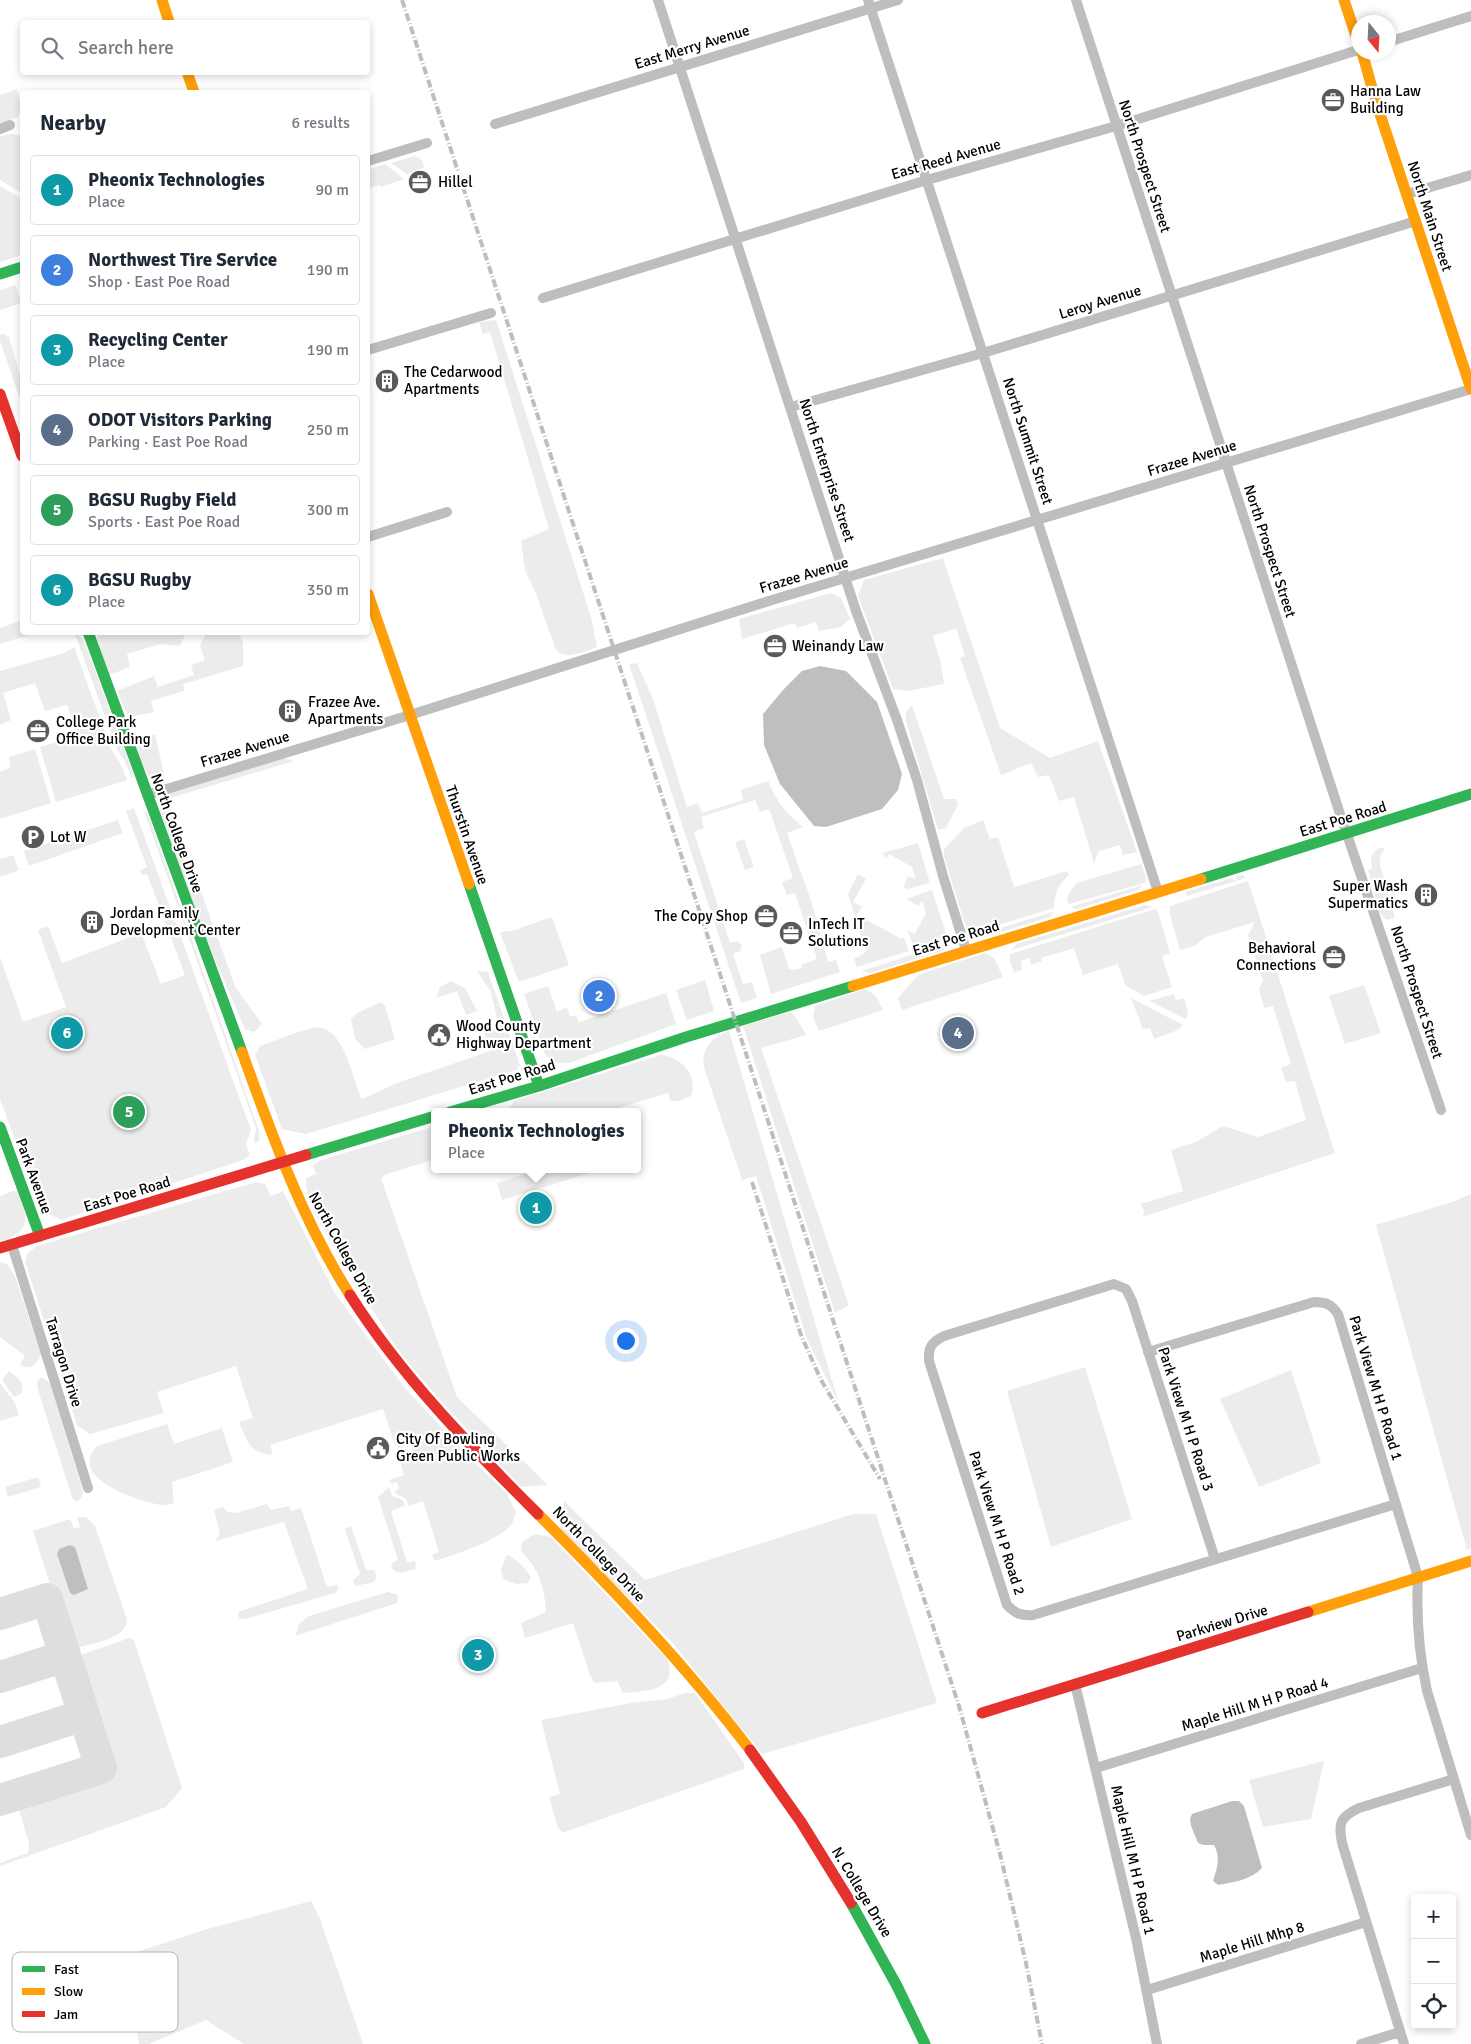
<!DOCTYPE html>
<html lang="en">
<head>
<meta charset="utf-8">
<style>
  :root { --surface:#fff; --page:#f6f6f7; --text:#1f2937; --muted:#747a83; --line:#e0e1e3; --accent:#595959 }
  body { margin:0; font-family:Signika,sans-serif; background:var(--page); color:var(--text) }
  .controls { position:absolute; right:15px; bottom:15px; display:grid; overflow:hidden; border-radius:5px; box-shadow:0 2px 8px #0003 }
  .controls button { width:45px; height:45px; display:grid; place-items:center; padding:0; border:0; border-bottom:1px solid var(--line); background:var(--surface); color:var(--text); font:25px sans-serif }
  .compass { position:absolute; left:1351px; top:15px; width:45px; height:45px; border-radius:50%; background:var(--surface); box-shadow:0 2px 8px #0003; rotate:162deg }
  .you { position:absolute; left:625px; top:1340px; width:18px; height:18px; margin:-12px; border:4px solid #fff; border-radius:50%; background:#1a73e8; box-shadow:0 0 0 8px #1a73e833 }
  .badge { display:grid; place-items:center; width:32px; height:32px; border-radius:50%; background:var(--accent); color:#fff; font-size:16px; font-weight:700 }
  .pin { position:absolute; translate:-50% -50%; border:2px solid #fff; box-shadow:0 1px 5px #0006 }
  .popup { position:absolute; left:431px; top:1108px; width:210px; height:65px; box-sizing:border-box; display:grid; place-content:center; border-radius:5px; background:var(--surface); filter:drop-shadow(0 1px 4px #0005); font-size:16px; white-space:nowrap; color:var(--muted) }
  .popup b { font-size:19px; color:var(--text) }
  .popup::after { content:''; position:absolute; left:50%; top:100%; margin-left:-10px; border:10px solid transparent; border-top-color:var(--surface) }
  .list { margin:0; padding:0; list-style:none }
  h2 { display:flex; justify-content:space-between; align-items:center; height:65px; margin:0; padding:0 20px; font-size:21px }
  h2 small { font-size:16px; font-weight:400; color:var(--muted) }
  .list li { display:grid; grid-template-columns:32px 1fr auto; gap:15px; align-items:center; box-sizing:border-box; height:70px; margin:0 10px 10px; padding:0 10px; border:1px solid var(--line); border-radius:5px }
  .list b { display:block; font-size:19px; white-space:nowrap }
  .list p { margin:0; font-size:16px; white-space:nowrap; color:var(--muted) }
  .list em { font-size:16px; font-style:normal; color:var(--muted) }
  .icon { flex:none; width:28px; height:28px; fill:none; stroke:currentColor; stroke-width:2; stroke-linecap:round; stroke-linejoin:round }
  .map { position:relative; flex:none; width:1471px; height:2044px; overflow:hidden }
  .search { position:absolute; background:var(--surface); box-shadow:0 2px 8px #0003; left:20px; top:20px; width:350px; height:55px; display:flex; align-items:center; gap:12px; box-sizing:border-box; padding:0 18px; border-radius:5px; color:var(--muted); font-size:19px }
  .panel { position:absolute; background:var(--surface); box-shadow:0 2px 8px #0003; left:20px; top:90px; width:350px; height:545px; border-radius:5px }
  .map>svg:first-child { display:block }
</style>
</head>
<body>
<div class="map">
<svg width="1471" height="2044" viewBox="0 0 1471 2044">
  <rect width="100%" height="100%" fill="#fff"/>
  <path fill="#ececec" d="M17 89 21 107 18 117 0 123V95Z
    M12 134 22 136V193L0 180V136Z
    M415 156 422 160 424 168 407 174 391 163Z
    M385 164 404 179 381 187 380 185 368 188V170Z
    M0 186 22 199V255L0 262Z
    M15 285 22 303 0 310V290Z
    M496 320 591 617 597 647C585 651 566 661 556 650L536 594 525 570 521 541 549 529 490 332 483 334 479 322Z
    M4 334 9 337 22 382V405L0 341V335Z
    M943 558 1000 728 1050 758 1098 741 1137 852 1123 855 1120 845 1099 851 1094 863 1074 797 1059 801 1049 775 1038 777 1031 763 1001 775 960 658 965 656 956 628 933 636 941 664 944 684 908 691 893 689 858 596 864 580Z
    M831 593 841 598 850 619 841 627 819 631 816 622 797 628 795 623 742 639 739 619Z
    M22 620V632L37 633 0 644V628Z
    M100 633H186L180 646 161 644 127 654 130 667 109 675 97 639Z
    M206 633H239L243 643V666L183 684 184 691 151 701 154 712 129 717 123 706 117 691 154 676 158 687 194 675 191 665 205 660 200 646Z
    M75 634 82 638 88 652 133 773 132 779 126 764 117 749Z
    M74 647 112 751 121 765 127 780 56 802 40 747 77 736 67 705 45 711 35 683 3 693 11 720 0 725V671L64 653Z
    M637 663 653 699 687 807 698 803 702 813 743 800 741 790 768 781C777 802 785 812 803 827L787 833 811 901 828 962 836 960 840 972 771 994 760 955 782 947 789 969 793 970 802 968 801 965 817 959 795 893 787 895 782 882 793 878 769 809 760 812 755 800 701 817 704 828 694 832 730 943 737 941 742 945 740 951 733 954 743 984 752 982 757 998 741 1003 629 664Z
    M912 705 944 799H956L958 805 946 828 938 830 906 721V712Z
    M155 734 165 778C144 787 140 755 135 740Z
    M35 749 51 803 0 819V772L10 768 9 757Z
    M283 758 294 761 167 799 236 988 262 1024 254 1032 245 1029 208 944 160 811V799L166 794Z
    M134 808 251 1130 246 1144 250 1155 243 1160 61 1220 49 1214 40 1207 0 1099V957L23 1022 66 1007 38 930 48 926 62 963 141 933 161 984 185 975 147 874 142 875 140 870 147 867 126 811Z
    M143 808 149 817 259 1131V1141L254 1143 256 1128Z
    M118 820 123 833 29 866 24 851Z
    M983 820 990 839 998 837 1014 887 1067 871 1069 875C1058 884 1054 894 1054 908L973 933 966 927 944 857V849L964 828Z
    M744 839 754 867 745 870 735 842Z
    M918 843 930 883 907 889 903 887 908 876 916 879 912 867 889 854 886 859 883 853Z
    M1385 847 1380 857V865L1395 918 1386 920 1379 912 1368 870 1372 868 1371 857 1377 849Z
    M13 855 19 870 0 877V859Z
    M1141 864 1146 877 1145 883 1069 904 1067 899 1069 893 1077 883Z
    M858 874 866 879 853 902 862 907 857 915 902 939 904 937 909 951 857 967 854 959 866 952 848 894Z
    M1242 875 1246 878 1187 896 1185 892 1232 878 1234 881 1237 879 1236 876Z
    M1248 881 1335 1153 1143 1217 1144 1212 1141 1204 1183 1191 1171 1150 1196 1142 1223 1126 1258 1137 1306 1120 1295 1081 1286 1082 1281 1068 1291 1064 1273 1006 1264 1008 1259 989 1263 981 1248 935 1255 922 1206 937 1194 946 1180 950 1170 915V906Z
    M1143 885 1138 890 1076 909 1071 907Z
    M932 890 948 939 915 949 907 930 915 934 926 913 922 900 919 906 906 899Z
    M1145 905 1153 907 1011 950 1017 944Z
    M1155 909 1158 912 1170 953 1162 956 1172 987 1144 996 1125 985 1118 964 1083 975 1074 948 1041 958 1042 961 1031 965 1029 958 1021 961 1022 970 1014 972 1009 958 1010 954Z
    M1053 912 1050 917 985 937 976 935Z
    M552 917 569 965 519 982 500 933 508 930 509 932Z
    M950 943 942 951 870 973 861 971Z
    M985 953 994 958 1003 977 902 1010 898 998 918 975Z
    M477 971 488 972 520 1065 517 1070 306 1134 282 1129 255 1055 260 1046C278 1040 295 1032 313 1028 344 1022 352 1079 362 1099L397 1083 490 1051 484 1031 499 1026 491 992Z
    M705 980 714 1011 687 1020 676 990Z
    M451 981 465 988 477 1011 466 1015 457 991 436 998 440 987Z
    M1364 985 1381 1033 1345 1044 1329 996Z
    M548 986 557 1012 567 1007 570 1017 576 1015 579 1022 666 993 676 1024 569 1063C559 1063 551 1063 545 1054L524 994Z
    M865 989 875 995 883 1010 819 1031 813 1017 815 1006Z
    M1174 994 1176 1000 1184 998 1188 1013 1186 1019 1149 1001Z
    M1131 998 1183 1025 1178 1030 1154 1039 1150 1028 1143 1029Z
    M381 1002 385 1006 395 1039 365 1049 355 1039 351 1019 357 1013Z
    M791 1012 797 1019 806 1035 761 1048 849 1305 835 1313 743 1026Z
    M729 1031 839 1404 807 1339 756 1176 742 1180 704 1067C701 1048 713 1037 729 1031Z
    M660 1055C680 1056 699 1075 691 1096L679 1101H671L668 1093 605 1112H507L514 1101Z
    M435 1126V1159L387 1174 381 1178 457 1397 548 1485 521 1487C484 1447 446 1408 411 1366 383 1331 362 1292 339 1254 327 1235 304 1200 306 1178L316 1174 313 1165 321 1160Z
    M542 1169H588L589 1173 502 1200 497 1183Z
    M256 1182 265 1184 271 1196 283 1191 336 1295 404 1387 473 1461 506 1492 516 1512C515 1516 514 1520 512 1523 504 1539 453 1555 435 1561L432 1555 439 1552 423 1501 409 1506 405 1498 398 1495 394 1491 399 1489 397 1482 391 1484 389 1480 404 1475 398 1454 404 1451 410 1453 414 1448 409 1443 399 1449 398 1445H395L383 1409 270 1445 273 1455C248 1453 248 1442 239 1422L253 1418 236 1366 157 1392 164 1413 90 1434 77 1425 25 1261 28 1253 37 1246Z
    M13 1191 18 1192C28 1219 32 1231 0 1242V1196Z
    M1471 1194V1548L1467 1550 1376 1225 1452 1202Z
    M0 1262 7 1264 15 1276 41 1355C37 1364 31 1371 20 1365L25 1356 0 1337Z
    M1085 1367 1132 1519 1051 1547 1007 1391Z
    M1291 1370 1321 1463 1259 1487 1220 1399Z
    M9 1371C17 1377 26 1383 21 1394L14 1397 2 1380Z
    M41 1377 50 1383 83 1492C82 1497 82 1501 75 1501L72 1497 38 1390 37 1383Z
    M0 1383 15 1403 19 1415 0 1421Z
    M167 1424 174 1444 222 1428 233 1462 172 1482 174 1503C170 1504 166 1506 162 1505 140 1502 66 1478 97 1446Z
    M38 1477 41 1487 8 1497 5 1487Z
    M389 1487 392 1496 403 1500 405 1506 391 1511 407 1563 414 1561 416 1562 415 1569C405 1572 398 1576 391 1567L393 1562 398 1560 378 1497Z
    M564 1501 645 1580 853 1514H876L937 1703 762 1754 672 1642 560 1529Z
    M267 1504 271 1510 289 1506 291 1511 301 1508 327 1587 337 1585 339 1589 335 1593 249 1618 239 1619 238 1612 308 1589 284 1522 215 1541 220 1534 214 1510 223 1507 227 1512 236 1513Z
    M77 1517H86L95 1526 127 1619C127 1640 91 1643 76 1648L69 1644 33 1531 70 1519 74 1529 80 1527Z
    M351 1526 366 1570H374L377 1576 374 1582 355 1586 353 1580 360 1574 345 1529Z
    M535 1534 551 1537 667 1659C680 1692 643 1691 622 1693L618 1681 595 1683 590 1675 573 1623 525 1638 521 1623 546 1612C544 1584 540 1572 521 1551L522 1542Z
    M507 1555C518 1559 525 1568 531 1577L528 1583 516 1584 503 1579 501 1569Z
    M388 1592 398 1595 397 1603 295 1636 299 1624 309 1616Z
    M129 1638 134 1640 182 1788 166 1807 0 1866V1863L28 1853 29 1843 17 1803 110 1775 76 1665 78 1656Z
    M685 1693H695L744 1763V1769L562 1833 557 1825 549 1797 560 1794 541 1720 631 1703 667 1699Z
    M1324 1761 1311 1819 1263 1827 1249 1780Z
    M311 1901 320 1919 363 2044H244L206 2020 149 2044H139L124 1956 204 1930Z"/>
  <path fill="#bfbfbf" d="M820 666 846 671 877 702 902 774 898 790 882 809 826 827 814 826 780 784 764 745 763 714 783 690 802 671Z
    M70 1545 75 1547 88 1589 74 1595 70 1593 57 1554 59 1549Z
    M1232 1801H1239L1244 1806 1262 1868C1251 1880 1234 1882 1218 1885L1213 1881C1217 1868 1221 1858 1214 1845H1203L1198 1843 1191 1826 1190 1819 1192 1814Z"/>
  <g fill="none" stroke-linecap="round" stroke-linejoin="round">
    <path stroke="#dedede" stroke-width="32" d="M0 1614 47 1599 101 1768 0 1800
      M0 1677 65 1656
      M0 1742 84 1715"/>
    <path stroke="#bebebe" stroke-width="10" d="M658 0 856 611 897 720 917 780 943 876 966 950
      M868 0 1158 892
      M1076 0 1340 814 1441 1110
      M1388 42 1471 16
      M495 124 898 0
      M0 129 10 125
      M368 161 427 143
      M1407 194 1471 175
      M543 298 927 180 1116 126 1358 50
      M368 350 491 313
      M791 407 983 353 1416 221
      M368 537 447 512
      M147 795 410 715 772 600 1471 389
      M12 1245 88 1488
      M1148 1352 1314 1302C1326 1302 1331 1304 1338 1314L1418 1577C1416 1615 1419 1654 1427 1691L1471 1835
      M1215 1559 1132 1301 1126 1289 1114 1284 944 1336C932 1342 928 1347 929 1361L1007 1605C1016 1614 1021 1616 1033 1615L1396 1504
      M1075 1684 1136 1938 1157 2044
      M1096 1768 1422 1668
      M1147 1990 1366 1922
      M1361 2044 1400 2032
      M1404 2044 1342 1843C1338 1823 1340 1817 1359 1808L1454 1779"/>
    <path stroke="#30b455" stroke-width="11" d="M0 274 22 267
      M88 632 242 1052
      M1201 879 1471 794
      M469 884 539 1086
      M450 1112 539 1086 686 1037 853 986
      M0 1127 40 1236
      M306 1155 435 1116
      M851 1903 897 1986 925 2044"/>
    <path stroke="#ff9f0a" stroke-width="11" d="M162 0 169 22
      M1344 0 1358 42
      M1362 52 1376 102 1471 389
      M187 72 194 92
      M368 594 469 884
      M853 986 1201 879
      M242 1052C272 1135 302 1220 350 1295
      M538 1514C613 1589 686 1666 750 1750
      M1308 1612 1471 1561"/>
    <path stroke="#e5322d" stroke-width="11" d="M0 394 22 456
      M0 1248 306 1155
      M350 1295C402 1377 470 1446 538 1514
      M982 1713 1308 1612
      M750 1750 801 1822 851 1903"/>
    <path stroke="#bebebe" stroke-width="4" stroke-dasharray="8 2.5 1 2.5" stroke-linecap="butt" d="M402 0 959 1706 1000 1854 1026 1963 1042 2044
      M752 1182 801 1335 821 1380 880 1479"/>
  </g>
  <defs>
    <g id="office-disc" transform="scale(1.25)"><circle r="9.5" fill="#595959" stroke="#fff"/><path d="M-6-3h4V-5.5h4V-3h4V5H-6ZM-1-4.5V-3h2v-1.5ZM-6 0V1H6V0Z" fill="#fff"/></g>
    <g id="building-disc" transform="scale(1.25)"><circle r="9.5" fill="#595959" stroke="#fff"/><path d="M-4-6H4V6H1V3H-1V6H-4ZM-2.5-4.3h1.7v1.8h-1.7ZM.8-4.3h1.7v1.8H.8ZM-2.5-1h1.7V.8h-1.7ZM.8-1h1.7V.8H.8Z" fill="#fff"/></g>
    <g id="parking-disc" transform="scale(1.25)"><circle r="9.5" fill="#595959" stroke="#fff"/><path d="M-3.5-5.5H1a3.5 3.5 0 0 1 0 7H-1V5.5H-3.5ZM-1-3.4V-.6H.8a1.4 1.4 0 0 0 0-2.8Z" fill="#fff"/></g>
    <g id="civic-disc" transform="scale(1.25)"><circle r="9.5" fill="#595959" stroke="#fff"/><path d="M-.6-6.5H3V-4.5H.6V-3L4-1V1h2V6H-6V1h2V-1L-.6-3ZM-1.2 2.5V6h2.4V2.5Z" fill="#fff"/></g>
  </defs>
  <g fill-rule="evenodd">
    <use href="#office-disc" x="1333" y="100"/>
    <use href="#office-disc" x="420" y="182"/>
    <use href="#building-disc" x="387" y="381"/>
    <use href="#office-disc" x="775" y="646"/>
    <use href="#building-disc" x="290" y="711"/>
    <use href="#office-disc" x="38" y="731"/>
    <use href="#parking-disc" x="33" y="837"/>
    <use href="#building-disc" x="1426" y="895"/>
    <use href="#office-disc" x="766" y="916"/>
    <use href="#building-disc" x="92" y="922"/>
    <use href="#office-disc" x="791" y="933"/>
    <use href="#office-disc" x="1334" y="957"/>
    <use href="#civic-disc" x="439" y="1035"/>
    <use href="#civic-disc" x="378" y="1448"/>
  </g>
  <g text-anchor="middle" stroke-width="4.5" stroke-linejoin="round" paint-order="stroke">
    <g font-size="15" fill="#000" stroke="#fff">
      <text transform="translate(692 47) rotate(-17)" y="5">East Merry Avenue</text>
      <text transform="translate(946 159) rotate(-16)" y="5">East Reed Avenue</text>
      <text transform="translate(1145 166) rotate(72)" y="5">North Prospect Street</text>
      <text transform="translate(1430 216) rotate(72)" y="5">North Main Street</text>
      <text transform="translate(1100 302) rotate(-17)" y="5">Leroy Avenue</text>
      <text transform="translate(1028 441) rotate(72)" y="5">North Summit Street</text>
      <text transform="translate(1192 458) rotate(-17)" y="5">Frazee Avenue</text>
      <text transform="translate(827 470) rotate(72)" y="5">North Enterprise Street</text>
      <text transform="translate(1270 551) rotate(72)" y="5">North Prospect Street</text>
      <text transform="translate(804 575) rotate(-17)" y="5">Frazee Avenue</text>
      <text transform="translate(245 749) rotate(-17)" y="5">Frazee Avenue</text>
      <text transform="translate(1343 819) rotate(-17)" y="5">East Poe Road</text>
      <text transform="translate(177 833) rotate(70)" y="5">North College Drive</text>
      <text transform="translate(467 835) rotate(71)" y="5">Thurstin Avenue</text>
      <text transform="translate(956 938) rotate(-17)" y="5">East Poe Road</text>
      <text transform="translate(1417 992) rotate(72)" y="5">North Prospect Street</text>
      <text transform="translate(512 1077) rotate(-17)" y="5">East Poe Road</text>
      <text transform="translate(34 1176) rotate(70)" y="5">Park Avenue</text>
      <text transform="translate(127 1194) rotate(-17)" y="5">East Poe Road</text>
      <text transform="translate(343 1248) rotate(61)" y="5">North College Drive</text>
      <text transform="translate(64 1362) rotate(73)" y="5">Tarragon Drive</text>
      <text transform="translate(1376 1388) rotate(73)" y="5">Park View M H P Road 1</text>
      <text transform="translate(1186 1419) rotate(72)" y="5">Park View M H P Road 3</text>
      <text transform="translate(997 1523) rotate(72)" y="5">Park View M H P Road 2</text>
      <text transform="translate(599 1554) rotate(46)" y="5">North College Drive</text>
      <text transform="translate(1222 1623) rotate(-17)" y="5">Parkview Drive</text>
      <text transform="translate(1255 1704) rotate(-17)" y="5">Maple Hill M H P Road 4</text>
      <text transform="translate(1133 1860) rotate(77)" y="5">Maple Hill M H P Road 1</text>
      <text transform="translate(862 1892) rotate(59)" y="5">N. College Drive</text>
      <text transform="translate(1252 1942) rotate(-17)" y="5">Maple Hill Mhp 8</text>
    </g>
    <g font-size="15" fill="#000" stroke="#fff" text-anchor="start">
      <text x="1350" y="96">Hanna Law<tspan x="1350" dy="17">Building</tspan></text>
      <text x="438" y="187">Hillel</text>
      <text x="404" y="377">The Cedarwood<tspan x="404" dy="17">Apartments</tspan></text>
      <text x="792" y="651">Weinandy Law</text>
      <text x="308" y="707">Frazee Ave.<tspan x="308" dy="17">Apartments</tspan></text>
      <text x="56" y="727">College Park<tspan x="56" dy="17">Office Building</tspan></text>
      <text x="50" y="842">Lot W</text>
      <text x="1408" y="891" text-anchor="end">Super Wash<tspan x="1408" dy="17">Supermatics</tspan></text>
      <text x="110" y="918">Jordan Family<tspan x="110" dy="17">Development Center</tspan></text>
      <text x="748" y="921" text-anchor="end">The Copy Shop</text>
      <text x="808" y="929">InTech IT<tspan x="808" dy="17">Solutions</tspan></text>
      <text x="1316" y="953" text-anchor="end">Behavioral<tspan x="1316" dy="17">Connections</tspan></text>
      <text x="456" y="1031">Wood County<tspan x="456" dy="17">Highway Department</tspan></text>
      <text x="396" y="1444">City Of Bowling<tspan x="396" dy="17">Green Public Works</tspan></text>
    </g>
  </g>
  <rect x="12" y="1952" width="166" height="80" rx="8" fill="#fff" stroke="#b2b2b2" stroke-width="1"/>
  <rect x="22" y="1966" width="23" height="6" fill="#30b455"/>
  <rect x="22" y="1988" width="23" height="7" fill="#ff9f0a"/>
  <rect x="22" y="2011" width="23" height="6" fill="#e5322d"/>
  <g font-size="14" fill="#000">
    <text x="54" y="1974">Fast</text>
    <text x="54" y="1996">Slow</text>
    <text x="54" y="2019">Jam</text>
  </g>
</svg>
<div class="controls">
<button>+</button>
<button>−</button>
<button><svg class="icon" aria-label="locate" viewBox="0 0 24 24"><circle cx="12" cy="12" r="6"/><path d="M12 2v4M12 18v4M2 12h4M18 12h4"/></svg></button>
</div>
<svg class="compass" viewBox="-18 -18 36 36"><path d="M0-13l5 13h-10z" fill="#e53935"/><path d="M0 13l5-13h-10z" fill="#747a83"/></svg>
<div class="you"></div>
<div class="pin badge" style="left:536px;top:1208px;background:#0f9aa8">1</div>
<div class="popup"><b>Pheonix Technologies</b>Place</div>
<div class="pin badge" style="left:599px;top:996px;background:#3f7fe0">2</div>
<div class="pin badge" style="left:478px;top:1655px;background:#0f9aa8">3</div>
<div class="pin badge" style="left:958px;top:1033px;background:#5c6f8a">4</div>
<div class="pin badge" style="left:129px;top:1112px;background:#2e9e5b">5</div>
<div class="pin badge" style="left:67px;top:1033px;background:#0f9aa8">6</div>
<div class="search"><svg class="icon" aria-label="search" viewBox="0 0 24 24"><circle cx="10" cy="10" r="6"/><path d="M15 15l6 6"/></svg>Search here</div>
<section class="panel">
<h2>Nearby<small>6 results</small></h2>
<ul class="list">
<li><span class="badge" style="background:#0f9aa8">1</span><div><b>Pheonix Technologies</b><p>Place</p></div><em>90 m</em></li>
<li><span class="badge" style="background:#3f7fe0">2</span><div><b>Northwest Tire Service</b><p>Shop · East Poe Road</p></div><em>190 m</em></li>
<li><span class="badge" style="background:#0f9aa8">3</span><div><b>Recycling Center</b><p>Place</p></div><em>190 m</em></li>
<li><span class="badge" style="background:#5c6f8a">4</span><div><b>ODOT Visitors Parking</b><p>Parking · East Poe Road</p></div><em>250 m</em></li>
<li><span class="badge" style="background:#2e9e5b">5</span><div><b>BGSU Rugby Field</b><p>Sports · East Poe Road</p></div><em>300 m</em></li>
<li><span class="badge" style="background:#0f9aa8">6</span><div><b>BGSU Rugby</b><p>Place</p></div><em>350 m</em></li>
</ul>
</section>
</div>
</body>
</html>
